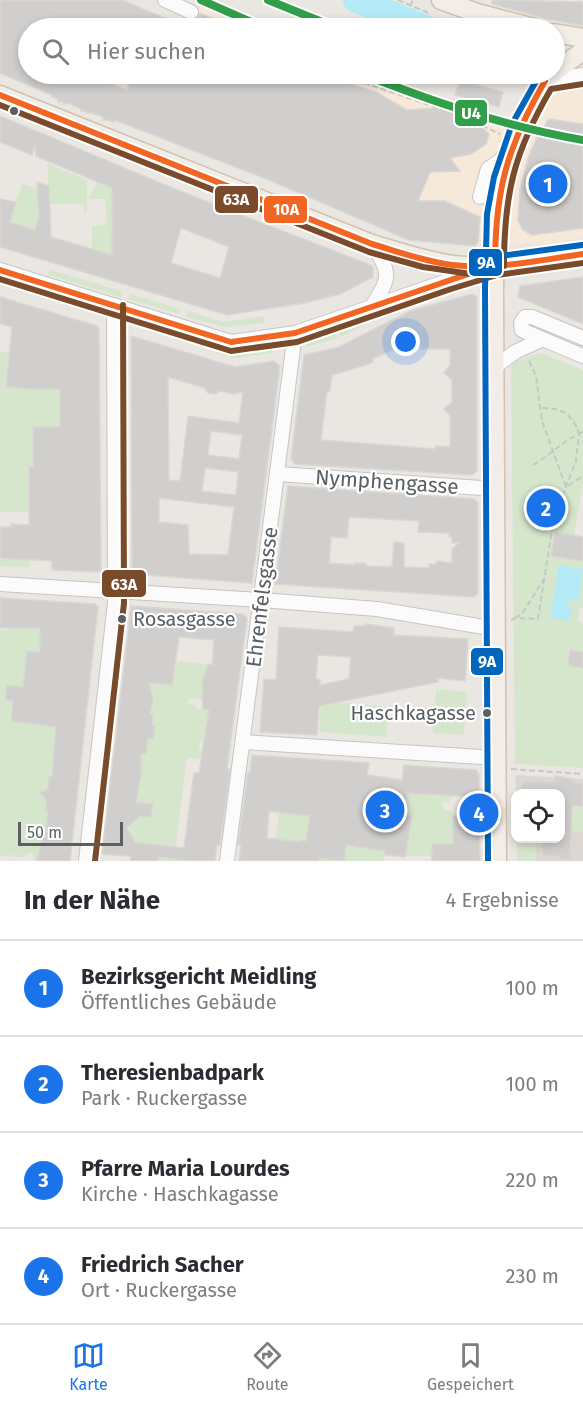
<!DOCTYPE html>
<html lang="de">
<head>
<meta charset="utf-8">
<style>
  :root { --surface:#fff; --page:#f2f2f3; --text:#2b2b33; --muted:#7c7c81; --line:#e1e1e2; --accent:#1a73e8 }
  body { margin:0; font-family:"Fira Sans",sans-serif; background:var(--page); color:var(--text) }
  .controls { position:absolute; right:18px; bottom:18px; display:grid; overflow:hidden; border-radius:12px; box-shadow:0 3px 9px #0003 }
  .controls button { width:54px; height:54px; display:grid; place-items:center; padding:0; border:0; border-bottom:2px solid var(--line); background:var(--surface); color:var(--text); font:30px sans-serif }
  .scale { position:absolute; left:18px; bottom:15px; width:105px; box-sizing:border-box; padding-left:6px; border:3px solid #595f62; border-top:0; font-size:16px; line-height:21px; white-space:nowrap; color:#595f62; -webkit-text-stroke:4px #fff; paint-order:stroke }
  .you { position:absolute; left:406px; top:342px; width:21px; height:21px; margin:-15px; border:4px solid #fff; border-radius:50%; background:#1a73e8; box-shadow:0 0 0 9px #1a73e833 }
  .badge { display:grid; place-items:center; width:39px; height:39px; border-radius:50%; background:var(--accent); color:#fff; font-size:20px; font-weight:700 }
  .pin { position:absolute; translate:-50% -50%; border:3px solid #fff; box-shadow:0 2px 6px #0006 }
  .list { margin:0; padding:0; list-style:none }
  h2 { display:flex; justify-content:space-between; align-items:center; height:78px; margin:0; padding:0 24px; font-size:26px }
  h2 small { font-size:20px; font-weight:400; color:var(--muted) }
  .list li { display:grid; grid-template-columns:39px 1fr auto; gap:18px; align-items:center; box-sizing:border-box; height:96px; padding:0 24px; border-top:2px solid var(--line) }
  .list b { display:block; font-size:22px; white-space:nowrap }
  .list p { margin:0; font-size:20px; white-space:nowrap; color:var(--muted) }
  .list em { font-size:20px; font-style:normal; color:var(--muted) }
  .icon { flex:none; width:33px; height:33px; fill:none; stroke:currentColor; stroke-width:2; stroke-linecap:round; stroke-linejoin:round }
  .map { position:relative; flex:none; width:583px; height:861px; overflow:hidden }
  .search { position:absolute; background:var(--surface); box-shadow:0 3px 9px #0003; left:18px; right:18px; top:18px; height:66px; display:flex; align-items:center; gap:15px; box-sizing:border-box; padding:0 21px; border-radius:33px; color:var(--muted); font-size:22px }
  .sheet { height:462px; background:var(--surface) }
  nav { display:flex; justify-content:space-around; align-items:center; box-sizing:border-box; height:84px; border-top:2px solid var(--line); background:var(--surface); font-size:16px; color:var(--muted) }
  nav a { display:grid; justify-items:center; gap:3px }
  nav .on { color:var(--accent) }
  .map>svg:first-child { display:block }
</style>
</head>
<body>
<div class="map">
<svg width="583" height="861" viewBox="0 0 583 861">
  <rect width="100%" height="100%" fill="#eae7e3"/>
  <path fill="#f6e9da" d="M201 6 249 28H190Z
    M172 74H348L396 90 503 119 506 114 566 84 583 82V238L548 243 475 246 409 240 269 180 151 135Z"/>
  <path fill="#dcd7d2" d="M515 775 583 779V861H517V839L560 838V794L516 793Z"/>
  <path fill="#d6e6cc" d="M47 163 87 180V214H84V204H50Z
    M96 182 112 188V255L92 249V226L107 225 105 199H90Z
    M22 184 37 188 39 218 35 230 10 223 0 212 12 215Z
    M50 270 122 291 121 297 48 275Z
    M130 294 181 309 179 314 128 299Z
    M188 311 223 322 264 316V323L226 327 186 317Z
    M364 317 366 324 340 337 337 330 347 327 349 322Z
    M335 331 338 338 306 347 305 342 306 340Z
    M216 349 237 353 272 350V353L234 358 215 353Z
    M0 351 9 353 7 386 42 389H70L60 410V419L71 427H33V467L29 468V512H0Z
    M541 353 583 370V483L574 535 555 532 558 557 583 561V608H580L578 621 583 623V768L515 764 511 367 514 361Z
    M0 558 29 560V568L0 566Z
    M12 627 52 628 40 636V652L27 651 23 687 7 685 5 700 51 705 57 712 58 736 55 737 54 745 56 746 52 777 49 778V781L51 782 50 790 44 791 43 797 49 800 45 811 48 812 45 837H42L39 860H34L32 853H28L24 858 13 857V855L0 856V630L12 629Z
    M175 661 207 664 206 676H204L202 688H205L203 700 189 698 188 704 196 705V709H202V706L210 707 203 743H200L199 750 202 751 201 759 187 758 174 859 189 861H158L160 845 134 842 132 837 129 836 130 821H134L137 816 151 817 153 804 133 801 141 775 138 754H146L147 738 153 739 154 726 152 725 153 715 150 714 147 685 150 683 172 685Z
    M436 689 467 692 464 735 433 733Z
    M321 701 389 707 386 737 319 732Z
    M354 787 364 847 385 851 383 861H319Z
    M408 791 452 794 453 796 450 801 443 802V810H450V813H453V844H432V856H397L408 840 409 832 402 830Z
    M572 806H583V832H571Z
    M279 812 310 816 306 841 302 840 301 842 276 839Z
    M517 839H536V861H517Z"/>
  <path fill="#b4eaf7" d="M559 565 583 569 578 601 569 599 568 605 572 606 570 621 550 617Z"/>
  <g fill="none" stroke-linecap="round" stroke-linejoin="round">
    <path stroke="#b4eaf7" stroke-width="26" d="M356 0 426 28"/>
  </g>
  <path fill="#d1cfcd" stroke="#dad6d2" stroke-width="1.5" fill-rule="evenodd" d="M0 0H122L189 28H95L75 20 66 28H28V74H86L127 90 133 74H318L376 92 407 110 436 108 451 111 454 100 489 134 486 144 471 154 450 158 460 171 430 172 418 201H445L480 217 478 242 475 246 409 240 269 180 115 120 114 122 109 120H103V117L92 113H86V111H81V109L69 103 63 104V101L58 102V99L52 97V95L2 74 0 73Z
    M492 0 583 2V26L544 18 492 4Z
    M200 13 234 28H190Z
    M460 80 503 92 499 107 455 95Z
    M0 116 175 189 373 266V277L340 294 305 303 227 315 0 247V199L16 202 10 222 35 230 39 218 37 182 49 186 51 237 112 255V188L36 156 35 144 32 155 0 142ZM181 228 229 247 220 278 171 263Z
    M549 119 583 124V228L532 235 523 230 518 221 520 189 528 158 538 135Z
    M583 277V324L518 297 520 286Z
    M472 294 477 297V471L472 475 295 464 291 459 304 355 339 347 410 311ZM420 346V349H450V365L444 373 452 380V402L444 409 450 416V447L435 446V449L321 440 327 391H330L332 375 366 365 373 362 372 359 392 350 401 353Z
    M0 297 97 326 99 329 101 572 52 570V561L0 558V527H11V524L29 525V467H33V427H60V389H28L6 386 12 327 0 324Z
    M131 336 235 367 274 361 280 366 252 583 132 574ZM168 377 205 388 208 393 215 394 221 391 233 394 243 392 239 423 188 416 180 481 169 480ZM211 431 242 435 239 459 208 455ZM205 468 238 472 236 495 202 491ZM159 498 234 507 228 555 189 554 188 525 159 522Z
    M288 486 474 499 478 503V593L474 597 275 584ZM349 517 419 521 418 532 449 533V537H452V543H459L452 549V563L438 561 435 564H429V568L404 567V543L394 542 392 567 366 566V563H355V565L329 563 331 537 347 538Z
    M555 532 583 537V561L551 556Z
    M0 598 95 604 98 607 70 861H37L42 837H45L48 812H45L47 800 40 793 48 789 49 777H52L56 727 11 721 13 701 5 700 7 685 23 687 27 651 40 652V628H0Z
    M131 606 243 614 247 618 227 769H230L220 845H217L215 861H189L159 857 158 861H130L131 856 102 854ZM179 637 214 640 212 665 208 664 202 682 203 709 209 710 199 773H194L184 848 135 842 127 828 140 816 151 817 153 804 136 802 141 775V754H146L148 738 153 739 155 726 152 725 153 715 150 714 153 699 149 683 172 685Z
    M365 624 394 628V635L468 639 465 681 437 678 438 682 319 706 317 735 260 732 264 679 276 680 279 627 353 632 354 626H364ZM318 655 351 657 349 679 320 685V680L316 679Z
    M570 650 583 652V668L570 666 568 663Z
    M252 755 369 763 367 775 402 780 404 765 476 770 479 774V797L408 793 404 815H412L405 857 385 855V851L346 845 344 861 319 858V861H239L241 845H238L248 772H250ZM269 811 310 816 306 841 301 840V842L267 838Z
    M555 776 573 779V783H583V806H572L570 859H561V857L542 856V838H561V794H521L522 781 555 782Z
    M453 816H479L480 861H432V844H453Z"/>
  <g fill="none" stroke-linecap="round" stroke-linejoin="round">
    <g stroke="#c5c5c4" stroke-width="16">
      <path id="minor" d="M165 0 191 12
        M545 81 583 75
        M480 197 488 169 511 153
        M0 270 231 342 295 333 480 270
        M371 308C390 277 392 275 372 244
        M583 338 532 317H525L521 323 522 330 526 332 583 356
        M496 366 515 352 543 339
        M278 474 496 489
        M0 584 261 600 377 609 484 627
        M243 742 497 758
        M86 861 115 603 114 305
        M227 861 295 333"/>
    </g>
    <g stroke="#d3c0af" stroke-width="21">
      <path id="major" d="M441 0 477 13 534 28
        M554 33 583 38
        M554 72 583 51
        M0 95 372 244C399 252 425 261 453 265 496 270 541 260 583 254
        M497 861 494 289C495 264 494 239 496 214 501 173 522 102 553 74"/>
    </g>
    <path stroke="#c3c9c4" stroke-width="2" stroke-dasharray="6 3" stroke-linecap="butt" d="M398 0 431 14
      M410 6 413 0
      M202 17 230 28
      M338 74 464 117 500 134
      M464 116 470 99
      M529 361 536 376 542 421 566 487 583 476
      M533 465C549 456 561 442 579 434 572 413 562 408 541 408
      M515 618 522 614 544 579
      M511 620 515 618 538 619 554 517 576 461 579 434 583 431
      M511 769 583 774"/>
    <use href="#minor" stroke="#fcfbfb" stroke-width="14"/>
    <use href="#major" stroke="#f2ede6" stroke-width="18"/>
    <g stroke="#fff" stroke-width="10">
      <path id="bus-1" d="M0 95 372 244C399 252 426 262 453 265 497 270 540 260 583 254
        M495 266C495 190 507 147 545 81
        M0 270 231 342 295 333 480 270"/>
    </g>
    <g stroke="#fff" stroke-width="10">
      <path id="bus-2" d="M0 105 369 252 423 267 478 275
        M504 266C504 194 514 152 551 89L583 84
        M0 279 231 351 297 342 451 289 497 275 583 263
        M95 861 124 603 123 305"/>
    </g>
    <g stroke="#fff" stroke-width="10">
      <path id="bus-3" d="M494 257 582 245
        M488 861 485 289 487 214 494 177 512 124 540 74"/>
    </g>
    <use href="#bus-1" stroke="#f26522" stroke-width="6"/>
    <use href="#bus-2" stroke="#7a4b2a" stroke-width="6"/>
    <use href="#bus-3" stroke="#0065bd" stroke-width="6"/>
    <g stroke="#fff" stroke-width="12">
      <path id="metro-1" d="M201 0 265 28
        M268 0 337 28
        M363 74C435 103 507 127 583 140"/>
    </g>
    <use href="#metro-1" stroke="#319f49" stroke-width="8"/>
  </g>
  <g fill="#595f62" stroke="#fff" stroke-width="2">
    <circle cx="14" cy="111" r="5"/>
    <circle cx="122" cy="619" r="5"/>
    <circle cx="487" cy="713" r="5"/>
  </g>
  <g text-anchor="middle" stroke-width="4.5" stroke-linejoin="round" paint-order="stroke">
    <g font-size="20" fill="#595f62" stroke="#fff" text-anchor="start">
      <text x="133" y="626">Rosasgasse</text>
      <text x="476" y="720" text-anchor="end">Haschkagasse</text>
    </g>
    <g font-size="21" fill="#595f62" stroke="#fff">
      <text transform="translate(387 482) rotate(4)" y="7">Nymphengasse</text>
      <text transform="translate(262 597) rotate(-83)" y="7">Ehrenfelsgasse</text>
    </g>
  </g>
  <g stroke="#fff" stroke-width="2">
    <rect x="454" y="99" width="34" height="28" rx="6" fill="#319f49"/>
    <rect x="214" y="185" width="45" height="29" rx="6" fill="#7a4b2a"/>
    <rect x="263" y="195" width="45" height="29" rx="6" fill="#f26522"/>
    <rect x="468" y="248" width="35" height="29" rx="6" fill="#0065bd"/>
    <rect x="101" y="569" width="46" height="29" rx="6" fill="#7a4b2a"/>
    <rect x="470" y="647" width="34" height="29" rx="6" fill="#0065bd"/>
  </g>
  <g font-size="16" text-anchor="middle" font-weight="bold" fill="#fff">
    <text x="471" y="119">U4</text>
    <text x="236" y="205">63A</text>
    <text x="286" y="215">10A</text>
    <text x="486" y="268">9A</text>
    <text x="124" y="590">63A</text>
    <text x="487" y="667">9A</text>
  </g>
</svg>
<div class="controls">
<button><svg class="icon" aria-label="locate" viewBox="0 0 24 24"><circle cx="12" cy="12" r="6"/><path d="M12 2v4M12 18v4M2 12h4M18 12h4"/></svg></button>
</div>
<div class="scale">50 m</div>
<div class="you"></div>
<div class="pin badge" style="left:548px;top:184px">1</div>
<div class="pin badge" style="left:546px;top:508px">2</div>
<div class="pin badge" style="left:385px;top:810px">3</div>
<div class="pin badge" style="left:479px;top:813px">4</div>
<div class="search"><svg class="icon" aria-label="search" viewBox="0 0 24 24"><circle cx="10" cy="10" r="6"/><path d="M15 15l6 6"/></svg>Hier suchen</div>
</div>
<section class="sheet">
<h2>In der Nähe<small>4 Ergebnisse</small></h2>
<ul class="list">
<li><span class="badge">1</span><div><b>Bezirksgericht Meidling</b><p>Öffentliches Gebäude</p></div><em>100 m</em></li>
<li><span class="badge">2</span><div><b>Theresienbadpark</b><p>Park · Ruckergasse</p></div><em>100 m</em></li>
<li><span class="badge">3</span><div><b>Pfarre Maria Lourdes</b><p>Kirche · Haschkagasse</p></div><em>220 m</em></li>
<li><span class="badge">4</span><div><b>Friedrich Sacher</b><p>Ort · Ruckergasse</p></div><em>230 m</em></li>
</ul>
</section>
<nav>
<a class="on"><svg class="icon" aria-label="map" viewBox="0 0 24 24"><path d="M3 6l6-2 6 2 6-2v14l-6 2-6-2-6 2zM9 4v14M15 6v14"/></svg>Karte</a>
<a><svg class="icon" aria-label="directions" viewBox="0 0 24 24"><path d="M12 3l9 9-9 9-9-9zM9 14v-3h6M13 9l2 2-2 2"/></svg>Route</a>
<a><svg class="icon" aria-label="saved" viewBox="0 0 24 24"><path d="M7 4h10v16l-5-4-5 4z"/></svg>Gespeichert</a>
</nav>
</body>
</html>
